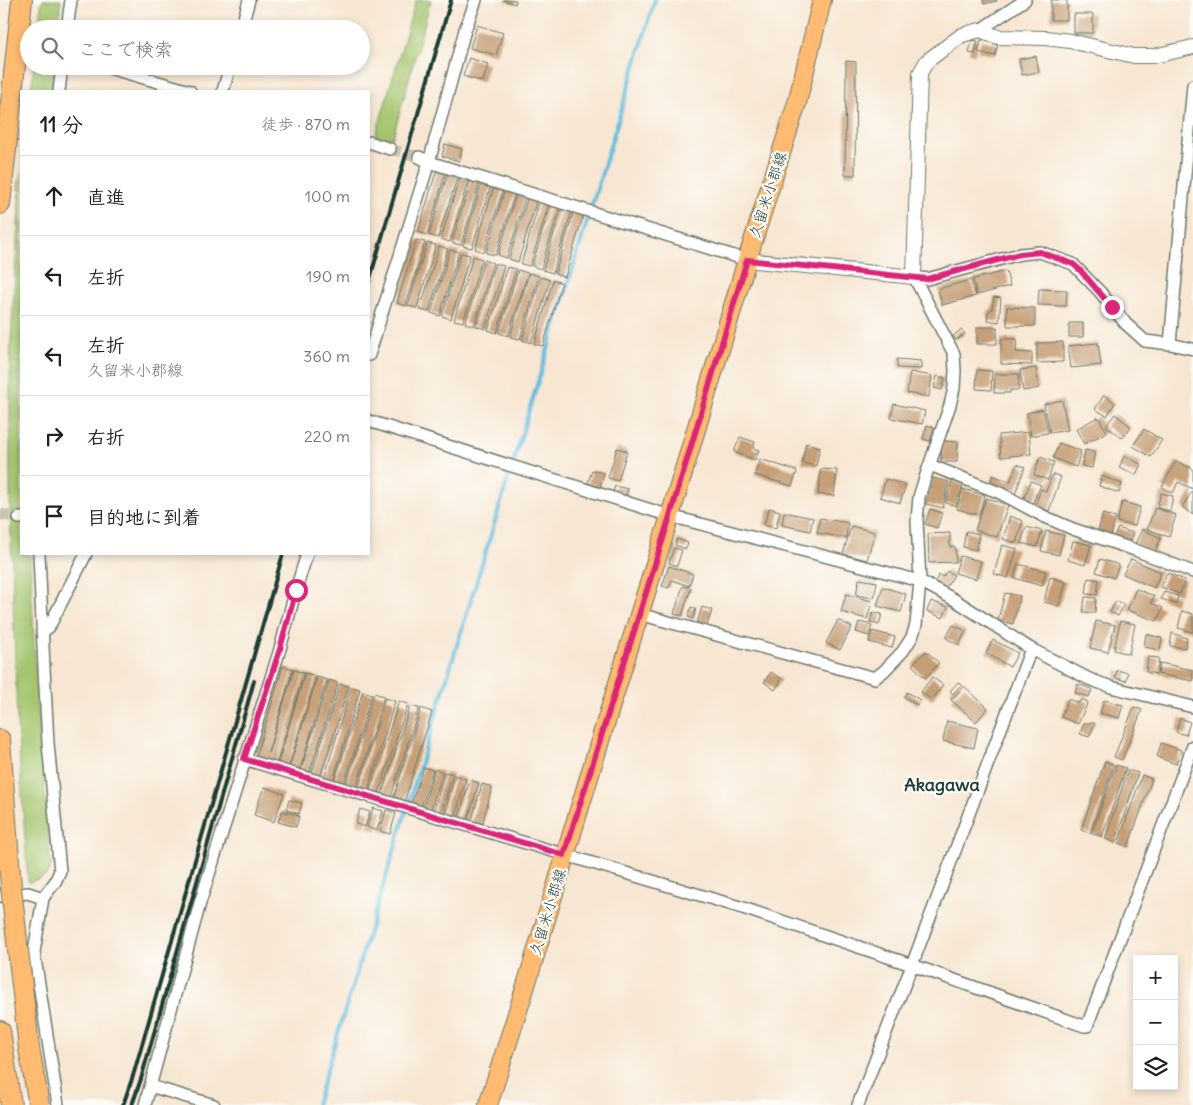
<!DOCTYPE html>
<html lang="ja">
<head>
<meta charset="utf-8">
<style>
  :root { --surface:#fff; --page:#f2f2f2; --text:#202124; --muted:#757577; --line:#e0e0e0 }
  body { margin:0; font-family:Delius,"Klee One",sans-serif; background:var(--page); color:var(--text) }
  .controls { position:absolute; right:15px; bottom:15px; display:grid; overflow:hidden; border-radius:0px; box-shadow:0 2px 8px #0003 }
  .controls button { width:45px; height:45px; display:grid; place-items:center; padding:0; border:0; border-bottom:1px solid var(--line); background:var(--surface); color:var(--text); font:25px sans-serif }
  .stop { position:absolute; width:15px; height:15px; margin:-11px; border:4px solid #db2777; border-radius:50%; background:#fff }
  .stop.end { background:#db2777; border-color:#fff; box-shadow:0 1px 5px #0008 }
  .list { margin:0; padding:0; list-style:none }
  h2 { display:flex; justify-content:space-between; align-items:center; height:65px; margin:0; padding:0 20px; font-size:21px }
  h2 small { font-size:16px; font-weight:400; color:var(--muted) }
  .list li { display:grid; grid-template-columns:32px 1fr auto; gap:15px; align-items:center; box-sizing:border-box; height:80px; padding:0 20px; border-top:1px solid var(--line) }
  .list b { display:block; font-size:19px; white-space:nowrap }
  .list p { margin:0; font-size:16px; white-space:nowrap; color:var(--muted) }
  .list em { font-size:16px; font-style:normal; color:var(--muted) }
  .icon { flex:none; width:28px; height:28px; fill:none; stroke:currentColor; stroke-width:2; stroke-linecap:round; stroke-linejoin:round }
  .map { position:relative; flex:none; width:1193px; height:1105px; overflow:hidden }
  .search { position:absolute; background:var(--surface); box-shadow:0 2px 8px #0003; left:20px; top:20px; width:350px; height:55px; display:flex; align-items:center; gap:12px; box-sizing:border-box; padding:0 18px; border-radius:28px; color:var(--muted); font-size:19px }
  .panel { position:absolute; background:var(--surface); box-shadow:0 2px 8px #0003; left:20px; top:90px; width:350px; height:465px; border-radius:0px }
  .map>svg:first-child { display:block }
</style>
</head>
<body>
<div class="map">
<svg width="1193" height="1105" viewBox="0 0 1193 1105">
  <rect width="100%" height="100%" fill="#fdfcf7"/>
  <filter id="ink" filterUnits="userSpaceOnUse"><feTurbulence type="fractalNoise" baseFrequency=".02" numOctaves="2"/><feDisplacementMap in="SourceGraphic" scale="10" xChannelSelector="R" yChannelSelector="G"/><feConvolveMatrix kernelMatrix="1 2 1 2 8 2 1 2 1" color-interpolation-filters="sRGB"/></filter>
  <filter id="wash" filterUnits="userSpaceOnUse"><feTurbulence type="fractalNoise" baseFrequency=".0096" numOctaves="4" result="noise"/><feDisplacementMap in="SourceGraphic" scale="20" xChannelSelector="R" yChannelSelector="G"/><feGaussianBlur stdDeviation="1.12" result="paint"/><feColorMatrix in="noise" values="0 0 0 0 0 0 0 0 0 0 0 0 0 0 0 0 0 1.4 0 .05"/><feComposite in="paint" operator="in"/></filter>
  <g filter="url(#wash)">
    <rect width="100%" height="100%" fill="#f7e6d1"/>
    <path fill="#a4c56e" stroke="#628151" d="M42 0H61L58 29H38Z
      M416 0H431L393 137H375Z
      M34 66H55L52 91H31Z
      M21 172V554H30L36 685 51 867 46 876 28 883 17 722 10 506V357Z"/>
    <g fill="none" stroke-linecap="round" stroke-linejoin="round">
      <path stroke="#62bddf" stroke-width="4" d="M316 1105 655 0"/>
    </g>
    <g id="blocks">
      <path fill="#c69f77" d="M503 0H516L515 4Z
        M983 0H997V1L984 4Z
        M1051 0H1067V20H1051Z
        M1074 14H1093V33H1074Z
        M477 25 503 33 496 55 470 48Z
        M972 40 978 41 975 54 969 53Z
        M981 40 998 44 995 56 978 52Z
        M1036 56 1039 72 1022 75 1019 59Z
        M469 58 488 64 483 82 463 76Z
        M846 61 856 62 855 175H845Z
        M445 144 462 149 459 161 442 156Z
        M437 169 446 172 427 235 418 232Z
        M448 172 458 175 438 238 429 235Z
        M460 176 469 178 450 242 441 239Z
        M471 179 480 182 461 245 452 243Z
        M482 182 491 185 472 248 463 246Z
        M494 186 503 189 484 252 475 249Z
        M505 189 515 192 496 255 486 253Z
        M517 192 526 195 507 258 498 255Z
        M528 196 537 199 518 262 509 259Z
        M540 200 549 203 530 266 521 264Z
        M551 203 560 206 541 269 532 266Z
        M562 207 572 210 553 273 543 270Z
        M574 211 584 213 565 277 555 274Z
        M416 240 425 242 406 306 397 303Z
        M427 243 436 245 417 308 408 306Z
        M439 246 448 249 429 312 420 310Z
        M450 250 459 252 440 316 431 313Z
        M461 253 470 255 451 319 442 316Z
        M473 256 482 259 463 322 454 320Z
        M484 260 493 263 474 326 465 323Z
        M495 263 504 266 485 329 476 326Z
        M507 267 516 269 497 333 488 330Z
        M518 270 528 273 508 336 499 333Z
        M1006 271 1010 286 977 295 973 279Z
        M529 273 539 276 520 339 510 337Z
        M541 277 550 280 531 343 522 340Z
        M553 280 562 283 543 346 534 344Z
        M971 280 976 296 942 305 938 289Z
        M1039 289 1067 290 1066 306 1038 305Z
        M994 297 1001 298 999 322 987 320 988 312 992 309Z
        M1007 307 1035 308V326H1007Z
        M1069 323H1083V337H1069Z
        M977 327H997V344H977Z
        M961 330 965 334 956 340 953 336Z
        M1001 339H1017L1016 352 1032 353V365L1001 364Z
        M1063 342V362L1037 363V343Z
        M1098 343 1101 365 1071 368 1068 346Z
        M897 359 921 361V369L897 368Z
        M1036 368 1039 388 1023 391 1020 370Z
        M977 370 992 371 991 390 976 389Z
        M910 372 932 376 929 397 907 393Z
        M995 374H1019V390H1010V393H994Z
        M937 376 945 378 942 390 934 388Z
        M1104 395 1115 403 1107 416 1095 409Z
        M1062 400 1068 430 1050 433 1044 404Z
        M894 404 925 411 922 424 891 418Z
        M1043 409 1048 433 1031 436 1027 413Z
        M1115 414 1131 427 1122 438 1106 426Z
        M1098 417 1107 432 1084 444 1076 429Z
        M927 425 934 427 930 441 923 439Z
        M1144 429 1162 440 1151 457 1133 446Z
        M1029 432 1031 454 1001 457 999 435Z
        M740 437 755 442 753 448 759 450 755 460 734 452Z
        M942 441 958 442 957 462H941Z
        M806 443 820 447 816 466 802 463Z
        M1059 443 1081 451 1076 467 1053 458Z
        M617 448 627 451 618 481 608 478Z
        M1085 450 1095 452 1092 468 1082 466Z
        M1124 456 1141 464 1136 475 1119 468Z
        M1040 457 1054 462 1048 480 1034 475Z
        M760 459 797 471 792 486 755 475Z
        M1176 461 1193 469V489L1178 482 1173 493 1162 487Z
        M1017 464 1025 467 1015 494 989 485 993 475 1010 482Z
        M821 469 837 470 834 496 818 494Z
        M592 470 604 473 600 487 588 483Z
        M1053 474 1061 477 1049 511 1035 506 1041 489 1046 491Z
        M1102 476 1122 484 1119 493 1099 486Z
        M933 478 949 482 943 508 926 504Z
        M886 479 906 485 900 503 880 497Z
        M952 481 963 485 956 506 946 503Z
        M1031 481 1041 485 1032 505 1023 500Z
        M615 486 628 489 626 496 613 492Z
        M963 489 985 495 979 515 957 509Z
        M1193 490V515L1182 507Z
        M1161 493 1173 496 1170 511 1157 508Z
        M986 498 1008 505 997 537 975 530Z
        M1122 502 1140 507 1135 526 1117 522Z
        M769 508 780 511 776 528 764 525Z
        M1155 508 1176 515 1169 537 1147 529Z
        M930 509 942 513 937 528 925 524Z
        M784 512 813 518 810 531 782 525Z
        M1103 514 1116 518 1110 538 1097 534Z
        M1010 516 1023 521 1016 543 1003 539Z
        M820 518 848 523 846 538 817 533Z
        M851 526 875 532 867 560 843 554Z
        M1026 527 1042 531 1037 547 1021 543Z
        M1118 528 1133 533 1129 542 1114 537Z
        M1142 529 1161 538 1154 553 1135 544Z
        M966 531 979 534 976 550 963 547Z
        M1046 531 1064 535 1059 555 1041 551Z
        M950 533V547H955L956 562 929 563 928 534Z
        M677 539 688 543 686 549 675 545Z
        M1073 541 1091 545 1085 565 1068 560Z
        M1002 545 1017 549 1008 578 994 574Z
        M674 548 682 550 677 566 669 563Z
        M960 556 981 561 976 579 955 573Z
        M1100 559 1119 565 1114 578 1096 572Z
        M1131 559 1161 572 1154 588 1123 574Z
        M1018 564 1046 571 1042 586 1014 578Z
        M669 566 693 574 689 586 672 580 669 588 662 586Z
        M947 571 954 575 944 591 933 585 939 575 943 577Z
        M1167 573 1185 580 1180 594 1161 587Z
        M1050 577 1066 582 1059 606 1044 602Z
        M1088 578 1099 580 1097 595 1086 594Z
        M859 579 877 582 874 598 856 595Z
        M683 586 691 588 682 616 674 614Z
        M883 587 906 594 901 612 877 606Z
        M1136 589 1154 596 1151 603 1163 608 1157 621 1127 610Z
        M1164 592 1178 596 1176 604 1161 599Z
        M1005 593 1020 596 1013 624 998 620Z
        M846 594 872 601 867 619 841 612Z
        M1085 597 1096 598 1095 613 1083 612Z
        M931 601 948 607 943 618 927 611Z
        M1116 601 1124 605 1118 616 1110 612Z
        M691 607 696 609 693 619 688 617Z
        M702 607 712 610 706 629 696 626Z
        M1182 611 1193 614V632L1178 628Z
        M873 612 882 614 879 625 870 622Z
        M838 620 852 627 840 650 826 643Z
        M1096 621 1115 625 1108 652 1090 648Z
        M1120 621 1135 624 1129 654 1114 650Z
        M859 622 872 625 869 636 856 632Z
        M953 625 966 631 959 645 946 638Z
        M872 631 895 637 892 648 869 642Z
        M1172 633 1187 638 1185 648 1170 646Z
        M1146 634 1162 638 1160 650 1144 647Z
        M993 640 1018 653 1010 667 986 653Z
        M926 651 939 663 925 678 912 665Z
        M1148 657 1159 658 1157 674 1146 672Z
        M1160 663 1193 670V681L1158 674Z
        M283 666 293 669 268 753 294 670 304 673 276 765 255 759Z
        M1117 670 1128 673 1126 681 1115 678Z
        M771 672 782 679 775 690 764 682Z
        M305 673 316 676 288 769 277 766Z
        M317 677 327 680 299 773 289 769Z
        M932 677 943 685 932 700 921 692Z
        M329 680 338 683 309 775 300 773Z
        M958 682 961 685 953 694 950 691Z
        M340 684 349 686 320 778 311 775Z
        M1078 684 1092 689 1089 697 1075 693Z
        M964 686 988 708 976 722 951 700Z
        M351 687 360 689 333 781 324 779Z
        M363 691 372 694 344 785 334 782Z
        M907 692 920 700 917 705 904 697Z
        M374 693 384 696 356 789 346 786Z
        M385 698 395 701 367 793 358 790Z
        M1068 699 1079 703 1081 699 1088 702 1078 724 1061 717Z
        M1104 700 1123 705 1119 718 1100 713Z
        M399 701 408 704 378 796 369 793Z
        M410 706 419 708 390 800 381 797Z
        M1134 707 1142 710 1122 760 1114 757Z
        M421 708 432 712 404 803 393 800Z
        M1180 718 1190 722 1186 735 1176 732Z
        M947 721 978 728 974 748 943 741Z
        M1084 723H1095L1089 737 1080 734Z
        M1161 743 1181 750 1176 764 1157 757Z
        M1105 761 1114 765 1090 833 1081 830Z
        M1116 765 1126 768 1102 837 1092 833Z
        M424 767 433 770 421 807 411 804Z
        M435 769 443 772 431 810 423 808Z
        M1128 770 1138 773 1115 843 1105 839Z
        M445 772 453 774 441 813 434 810Z
        M455 775 466 779 455 818 444 815Z
        M1142 775 1152 779 1128 847 1118 843Z
        M470 780 479 783 467 822 458 819Z
        M482 784 492 787 482 826 471 823Z
        M264 787 284 794 274 822 254 815Z
        M289 800 302 803 299 814 286 810Z
        M373 808 383 811 377 831 367 827Z
        M360 809 370 812 365 827 356 824Z
        M386 810 396 813 390 834 380 831Z
        M282 811 299 816 296 827 278 822Z"/>
    </g>
  </g>
  <g filter="url(#ink)">
    <use href="#blocks" fill-opacity="0" stroke="#6b786b" stroke-width="1"/>
    <g fill="none" stroke-linecap="round" stroke-linejoin="round">
      <path stroke="#ccc4b2" stroke-width="11" stroke-dasharray="11 5.5" stroke-linecap="butt" d="M390 149 419 157
        M0 185 21 187
        M0 514 19 518"/>
      <g stroke="#6b786b" stroke-width="14">
        <path id="minor" d="M67 29 71 0
          M241 29 249 0
          M980 30 1025 0
          M102 66 190 91
          M59 91 62 66
          M223 91 230 66
          M369 142 390 149
          M419 157 429 162 747 260
          M914 277 927 279 1020 254 1040 252 1073 264 1100 292 1126 324 1145 341 1170 344 1193 349
          M1170 344 1193 85
          M369 355 429 162 465 30 476 0
          M369 421 670 516 920 581 955 600 1031 649 1089 679 1111 687 1193 707
          M930 465 1000 493 1043 516 1073 529 1135 550 1193 572
          M19 518H21
          M39 554 44 668 48 743 60 871 55 882 43 898 34 952 58 1105
          M639 614 875 678 884 671 903 651 912 637 916 625 920 581 917 521 919 497 925 478 950 405 954 388 955 371 954 354 914 277
          M42 632 49 627 86 554
          M244 759 743 908 912 965 1084 1026H1087L1193 746
          M0 896 28 893 43 898
          M150 1086 214 1105
          M145 1105 200 903 280 649 296 589 307 554
          M858 1105 912 965 1031 649"/>
      </g>
      <g stroke="#6b786b" stroke-width="16">
        <path id="tertiary" d="M747 260 914 277 920 73 927 61 962 35 980 30 998 37 1046 38 1070 41 1134 56H1154L1193 47"/>
      </g>
      <g stroke="#6b786b" stroke-width="20">
        <path id="primary" d="M488 1105 527 982 603 731 670 516 747 260 797 103 822 0"/>
      </g>
      <g stroke="#6b786b" stroke-width="22">
        <path id="motorway" d="M0 204 22 0
          M0 740 11 887
          M0 1031 11 1105"/>
      </g>
      <use href="#minor" stroke="#fff" stroke-width="11"/>
      <use href="#tertiary" stroke="#fff" stroke-width="14"/>
      <use href="#primary" stroke="#febb71" stroke-width="18"/>
      <use href="#motorway" stroke="#febb71" stroke-width="20"/>
      <path stroke="#1f3d34" stroke-width="4" d="M369 282 451 0
        M123 1105 133 1076 283 554
        M132 1105 141 1079 254 681"/>
      <g stroke="#6b786b" stroke-width="22" stroke-linecap="butt">
        <path id="motorway-bridge" d="M11 887 29 1048 39 1105"/>
      </g>
      <use href="#motorway-bridge" stroke="#febb71" stroke-width="20"/>
    </g>
  </g>
  <g fill="none" stroke-linecap="round" stroke-linejoin="round" filter="url(#ink)">
    <path stroke="#db2777" stroke-width="6" d="M296 590 280 649 244 759 564 855 670 516 747 260 927 279 1020 254 1040 252 1073 264 1080 270 1112 307"/>
  </g>
  <g text-anchor="middle" stroke-width="4.5" stroke-linejoin="round" paint-order="stroke">
    <g font-size="15" fill="#1f3d34" stroke="#fdfcf7">
      <text transform="translate(768 195) rotate(-72)" y="5">久留米小郡線</text>
      <text transform="translate(548 912) rotate(-73)" y="5">久留米小郡線</text>
    </g>
    <g font-size="18" font-weight="bold" fill="#1f3d34" stroke="#fdfcf7">
      <text x="942" y="791">Akagawa</text>
    </g>
  </g>
</svg>
<div class="controls">
<button>+</button>
<button>−</button>
<button><svg class="icon" aria-label="layers" viewBox="0 0 24 24"><path d="M12 4l9 5-9 5-9-5zM3 14l9 5 9-5"/></svg></button>
</div>
<div class="stop" style="left:296px;top:590px"></div>
<div class="stop end" style="left:1112px;top:307px"></div>
<div class="search"><svg class="icon" aria-label="search" viewBox="0 0 24 24"><circle cx="10" cy="10" r="6"/><path d="M15 15l6 6"/></svg>ここで検索</div>
<section class="panel">
<h2>11 分<small>徒歩 · 870 m</small></h2>
<ul class="list">
<li><svg class="icon" aria-label="ahead" viewBox="0 0 24 24"><path d="M12 20V5M6 11l6-6 6 6"/></svg><div><b>直進</b></div><em>100 m</em></li>
<li><svg class="icon" aria-label="left" viewBox="0 0 24 24"><path d="M17 20v-9H6M10 6l-5 5 5 5"/></svg><div><b>左折</b></div><em>190 m</em></li>
<li><svg class="icon" aria-label="left" viewBox="0 0 24 24"><path d="M17 20v-9H6M10 6l-5 5 5 5"/></svg><div><b>左折</b><p>久留米小郡線</p></div><em>360 m</em></li>
<li><svg class="icon" aria-label="right" viewBox="0 0 24 24"><path d="M7 20v-9h11M14 6l5 5-5 5"/></svg><div><b>右折</b></div><em>220 m</em></li>
<li><svg class="icon" aria-label="arrive" viewBox="0 0 24 24"><path d="M6 21V4h12l-3 4 3 4H6"/></svg><div><b>目的地に到着</b></div></li>
</ul>
</section>
</div>
</body>
</html>
